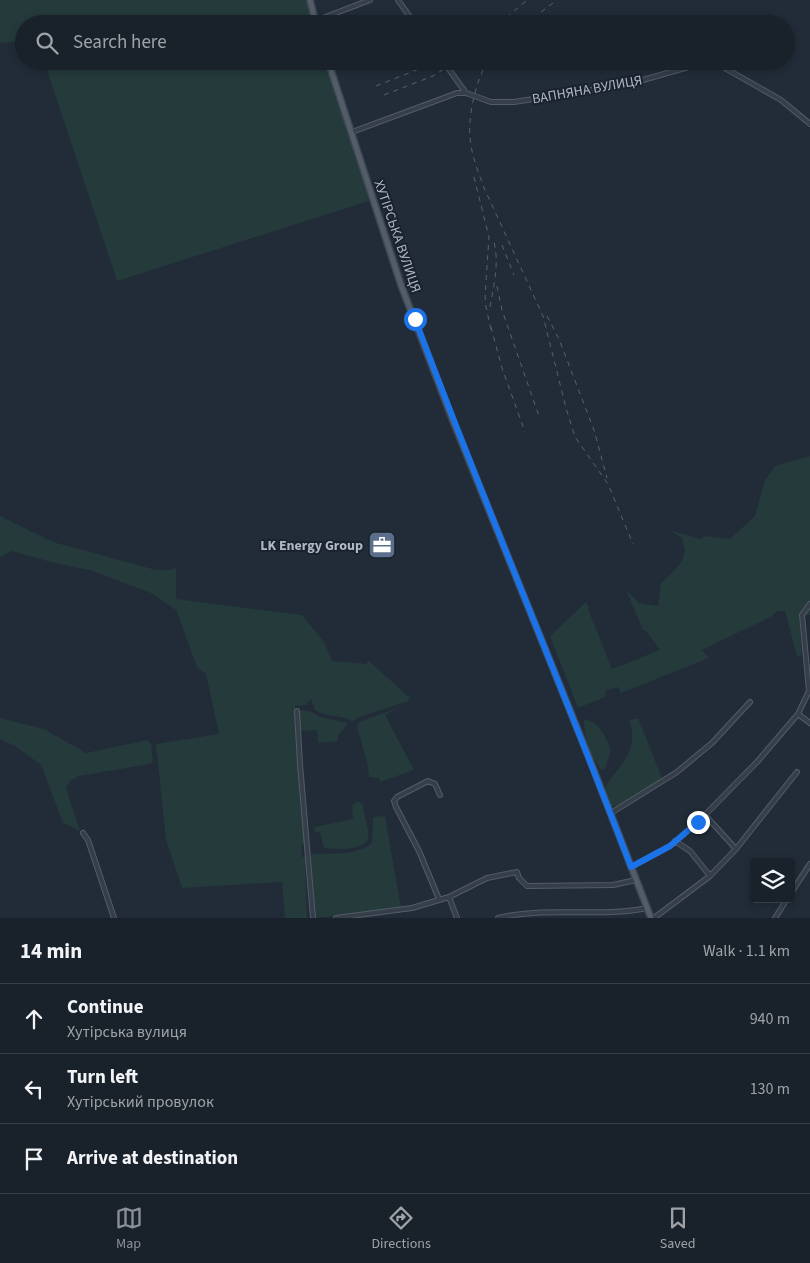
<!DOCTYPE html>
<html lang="en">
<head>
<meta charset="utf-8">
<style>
  :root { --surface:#19212a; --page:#222932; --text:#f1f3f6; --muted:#9fa3a8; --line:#373e47; --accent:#8c9099 }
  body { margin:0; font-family:"Source Sans 3",sans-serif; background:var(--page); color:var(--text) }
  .controls { position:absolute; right:15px; bottom:15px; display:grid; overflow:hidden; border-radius:5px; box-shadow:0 2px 8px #0003 }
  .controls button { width:45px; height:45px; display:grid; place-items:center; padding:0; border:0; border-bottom:1px solid var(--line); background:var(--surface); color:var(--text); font:25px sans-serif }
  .stop { position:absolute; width:15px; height:15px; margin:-11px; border:4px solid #1a73e8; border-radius:50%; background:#fff }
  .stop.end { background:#1a73e8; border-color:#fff; box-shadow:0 1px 5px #0008 }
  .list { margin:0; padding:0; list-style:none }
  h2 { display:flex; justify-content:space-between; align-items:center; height:65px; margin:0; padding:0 20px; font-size:21px }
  h2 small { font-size:16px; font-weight:400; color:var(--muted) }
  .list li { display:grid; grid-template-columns:32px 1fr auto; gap:15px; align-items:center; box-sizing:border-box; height:70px; padding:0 20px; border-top:1px solid var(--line) }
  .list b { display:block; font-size:19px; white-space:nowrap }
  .list p { margin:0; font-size:16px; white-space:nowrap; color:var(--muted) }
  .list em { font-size:16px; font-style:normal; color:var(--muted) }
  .icon { flex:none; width:28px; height:28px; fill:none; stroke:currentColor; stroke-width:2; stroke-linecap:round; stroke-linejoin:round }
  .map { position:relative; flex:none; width:810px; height:918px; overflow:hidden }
  .search { position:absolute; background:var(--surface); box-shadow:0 2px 8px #0003; left:15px; right:15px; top:15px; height:55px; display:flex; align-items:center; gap:12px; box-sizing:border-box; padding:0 18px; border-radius:28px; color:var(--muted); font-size:19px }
  .sheet { height:275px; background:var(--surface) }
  nav { display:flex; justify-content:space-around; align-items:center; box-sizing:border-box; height:70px; border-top:1px solid var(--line); background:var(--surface); font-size:14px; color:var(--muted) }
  nav a { display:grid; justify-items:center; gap:2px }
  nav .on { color:var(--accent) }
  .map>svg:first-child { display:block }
</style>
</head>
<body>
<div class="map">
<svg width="810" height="918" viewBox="0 0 810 918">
  <rect width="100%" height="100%" fill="#212c38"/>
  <path fill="#243a3b" d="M0 0H309L315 24H24V41L0 43Z
    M44 61H327L372 200 117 281Z
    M810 456V615L799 616 802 655 797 656 785 611H777L772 616 702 650 709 658 621 693 618 687 606 690 605 697 578 708 550 636 586 602 589 608 588 609 612 669 660 650 647 632 643 630 626 590 639 603 658 606 661 583 674 571 682 561 685 551 682 538 669 530 701 539 704 536 730 539 755 516 765 480 775 466Z
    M0 516 53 542 156 570H170L176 568V599L302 615 324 642 332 661 366 664 369 661 410 698 406 702 359 717 353 721C340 715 327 717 315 710L311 699 306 705 295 706 305 843 301 846 302 857H305L307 918H285L282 882 182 888 166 840 156 744 219 734 206 674 197 667 176 610 151 593 93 571 51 562 12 551 0 557Z
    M400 707 385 715 414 770 380 782 379 778 369 777 367 762 357 727 359 722Z
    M302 710 312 712 320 717 348 723 338 736V741L318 743 317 730 300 731V711Z
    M0 718 44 729 86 753 147 740 151 744 153 761 150 764 79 776 71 780 66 788 80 831 63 823 41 765 15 746 0 739Z
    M638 718 662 778 618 806H611C610 802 606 796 606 791 605 785 609 782 612 777 627 758 638 745 629 720Z
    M584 720C600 721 605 736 611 750L605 769 602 770C592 761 583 733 584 720Z
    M357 801 363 804C363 813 367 821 368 831 373 853 336 849 324 848L320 832H315L314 827 353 819 352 805Z
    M385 816 401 908 315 918 311 856 313 854C334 853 355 856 372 843L373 817Z"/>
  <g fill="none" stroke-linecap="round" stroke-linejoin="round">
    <g stroke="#525c67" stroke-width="6">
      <path id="minor" d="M398 0 415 24
        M315 21 370 0
        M443 61 466 93
        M352 132 457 93H466L491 102H514L629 84 699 64 711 63 723 67 781 100 810 124
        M297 711 300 764 313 918
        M798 714 810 723
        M611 813 677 772 712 743 750 702
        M705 815 736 849
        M83 833 88 840 114 918
        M675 841 690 851 710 876
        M631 867 670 846 698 822 757 762 798 714 809 691 802 615 810 604
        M791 893 810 864
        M449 897 457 918
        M439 899 419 851 396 807 394 801 397 797 428 781 435 784 440 795
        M336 918 412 908 449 897 487 878 517 872 519 878 527 886 613 885 636 880
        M498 918C547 906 598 918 647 908
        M654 918 710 876 736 849 797 772
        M775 918 787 899"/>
    </g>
    <g stroke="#3e4752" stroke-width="8">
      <path id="major" d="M310 0 316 24
        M328 61 401 285 453 421 588 755 651 918"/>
    </g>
    <use href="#minor" stroke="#353e49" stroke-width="4"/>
    <use href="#major" stroke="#535d69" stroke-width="5"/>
    <path stroke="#576270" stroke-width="1" stroke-dasharray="5 5" stroke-linecap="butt" d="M499 24 527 0
      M525 24 557 0
      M488 61C476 79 468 116 470 137 471 155 479 174 485 190L543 316 566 408 575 437 608 484 633 544
      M376 86 439 61
      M384 95 433 76 456 61
      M474 177 489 237 485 296 486 307 492 334
      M502 245 514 275
      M497 286 502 310 540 419
      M490 307C494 283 500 262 493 238
      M547 316 559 339 594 430 607 478
      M491 327 502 368 525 432"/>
  </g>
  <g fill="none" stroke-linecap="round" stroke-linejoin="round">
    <path stroke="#1a73e8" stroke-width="6" d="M415 319C484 503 561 683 631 867L670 846 698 822"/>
  </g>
  <defs>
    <g id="office-square" transform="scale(1.4375)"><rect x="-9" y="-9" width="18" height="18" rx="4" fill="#5c6f8a" stroke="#1a232d"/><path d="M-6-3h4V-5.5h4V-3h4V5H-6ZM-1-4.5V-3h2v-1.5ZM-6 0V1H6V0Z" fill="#fff"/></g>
  </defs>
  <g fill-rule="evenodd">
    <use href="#office-square" x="382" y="545"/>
  </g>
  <g text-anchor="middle" stroke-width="4" stroke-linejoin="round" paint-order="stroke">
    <g font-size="14" fill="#afb9c5" stroke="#1a232d">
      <text transform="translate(587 89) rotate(-10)" y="5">ВАПНЯНА ВУЛИЦЯ</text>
      <text transform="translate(398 236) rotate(71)" y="5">ХУТІРСЬКА ВУЛИЦЯ</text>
    </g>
    <g font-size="14" font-weight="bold" fill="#afb9c5" stroke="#1a232d" text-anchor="end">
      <text x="363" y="550">LK Energy Group</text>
    </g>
  </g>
</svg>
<div class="controls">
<button><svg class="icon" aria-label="layers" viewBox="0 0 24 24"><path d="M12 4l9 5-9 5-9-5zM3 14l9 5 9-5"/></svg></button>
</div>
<div class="stop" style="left:415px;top:319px"></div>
<div class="stop end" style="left:698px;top:822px"></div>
<div class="search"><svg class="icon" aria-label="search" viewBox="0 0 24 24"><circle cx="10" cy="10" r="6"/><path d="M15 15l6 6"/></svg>Search here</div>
</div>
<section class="sheet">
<h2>14 min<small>Walk · 1.1 km</small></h2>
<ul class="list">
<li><svg class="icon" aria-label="ahead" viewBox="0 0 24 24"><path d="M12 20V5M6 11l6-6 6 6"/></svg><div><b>Continue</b><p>Хутірська вулиця</p></div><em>940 m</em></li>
<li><svg class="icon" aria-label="left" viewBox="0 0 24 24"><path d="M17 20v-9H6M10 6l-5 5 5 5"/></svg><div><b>Turn left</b><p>Хутірський провулок</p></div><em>130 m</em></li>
<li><svg class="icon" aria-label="arrive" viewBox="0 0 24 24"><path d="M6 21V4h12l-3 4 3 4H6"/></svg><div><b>Arrive at destination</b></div></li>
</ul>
</section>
<nav>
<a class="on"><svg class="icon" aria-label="map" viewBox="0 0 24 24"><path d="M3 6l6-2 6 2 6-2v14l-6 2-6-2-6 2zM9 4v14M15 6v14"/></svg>Map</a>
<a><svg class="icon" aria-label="directions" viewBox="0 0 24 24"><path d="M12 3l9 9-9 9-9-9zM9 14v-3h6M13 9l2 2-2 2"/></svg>Directions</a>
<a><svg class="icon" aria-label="saved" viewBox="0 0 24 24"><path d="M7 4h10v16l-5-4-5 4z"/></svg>Saved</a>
</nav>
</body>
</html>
